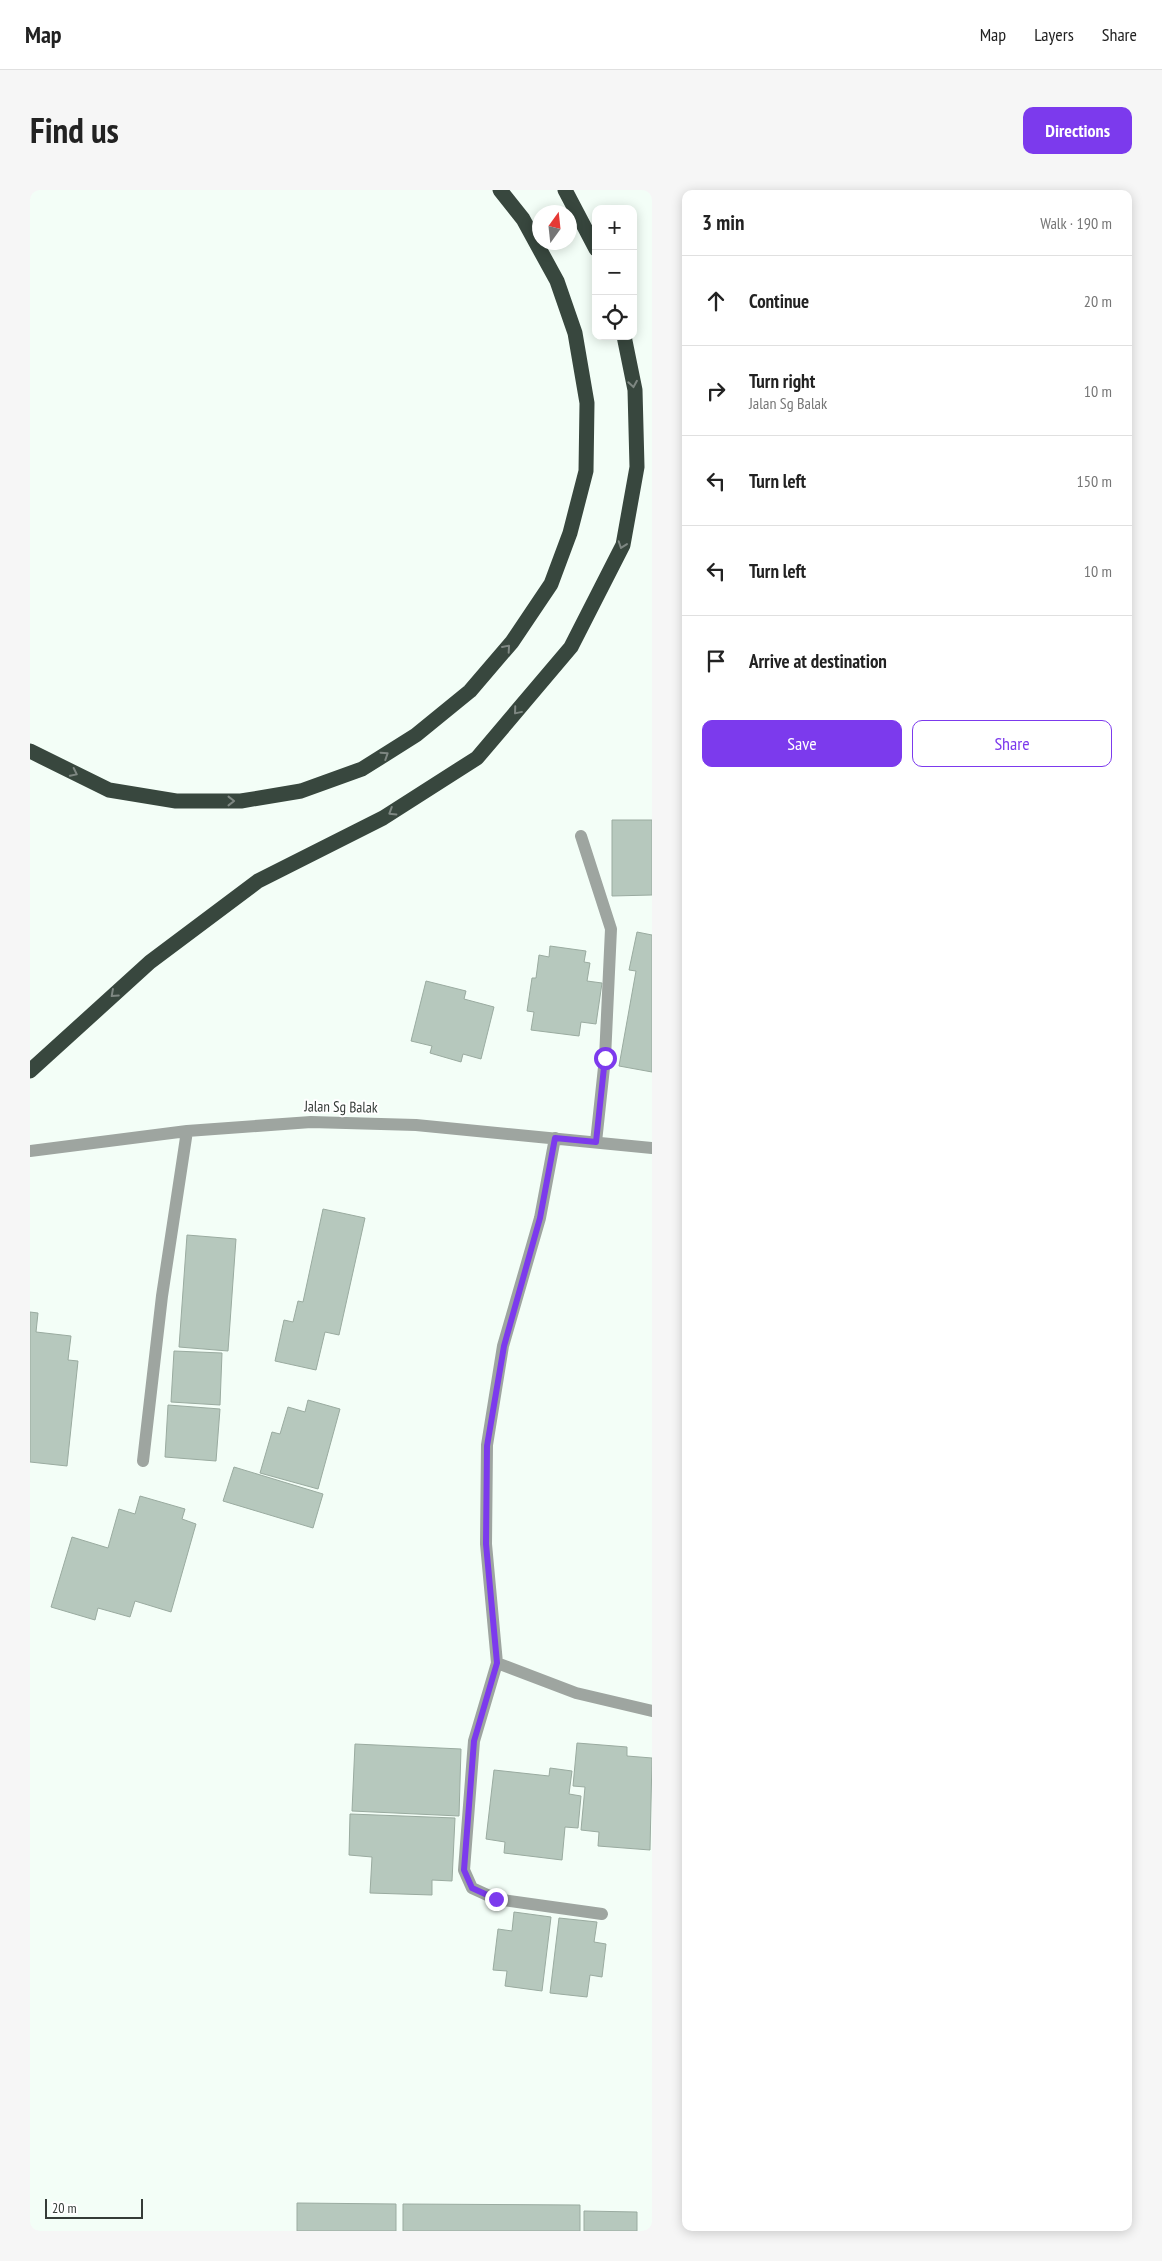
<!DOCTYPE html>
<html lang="en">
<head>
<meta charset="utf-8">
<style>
  :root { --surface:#fff; --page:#f6f6f6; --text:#222; --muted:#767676; --line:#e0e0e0; --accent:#7c3aed }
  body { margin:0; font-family:"PT Sans Narrow",sans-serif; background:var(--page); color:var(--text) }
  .controls { position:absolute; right:15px; top:15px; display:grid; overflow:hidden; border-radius:10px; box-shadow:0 2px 12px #0003 }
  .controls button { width:45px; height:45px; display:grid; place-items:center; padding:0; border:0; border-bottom:1px solid var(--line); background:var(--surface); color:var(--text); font:25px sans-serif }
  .compass { position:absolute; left:502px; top:15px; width:45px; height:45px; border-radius:50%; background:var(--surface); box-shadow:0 2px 12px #0003; rotate:15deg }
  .scale { position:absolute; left:15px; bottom:12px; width:98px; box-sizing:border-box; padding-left:5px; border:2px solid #353c38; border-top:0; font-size:14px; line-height:18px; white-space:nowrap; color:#353c38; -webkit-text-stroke:4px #fff; paint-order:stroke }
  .stop { position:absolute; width:15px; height:15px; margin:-11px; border:4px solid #7c3aed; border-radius:50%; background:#fff }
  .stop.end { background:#7c3aed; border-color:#fff; box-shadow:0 1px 5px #0008 }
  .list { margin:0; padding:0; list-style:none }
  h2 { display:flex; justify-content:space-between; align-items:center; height:65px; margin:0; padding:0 20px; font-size:21px }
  h2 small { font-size:16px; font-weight:400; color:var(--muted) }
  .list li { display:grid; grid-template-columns:32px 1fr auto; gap:15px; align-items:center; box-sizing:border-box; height:90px; padding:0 20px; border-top:1px solid var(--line) }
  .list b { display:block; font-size:19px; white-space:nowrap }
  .list p { margin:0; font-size:16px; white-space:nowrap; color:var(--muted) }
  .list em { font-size:16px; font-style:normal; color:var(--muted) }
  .actions { display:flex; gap:10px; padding:15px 20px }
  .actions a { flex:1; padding:11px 0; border:1px solid var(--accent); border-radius:10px; text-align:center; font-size:18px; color:var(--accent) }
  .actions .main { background:var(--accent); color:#fff }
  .icon { flex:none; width:28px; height:28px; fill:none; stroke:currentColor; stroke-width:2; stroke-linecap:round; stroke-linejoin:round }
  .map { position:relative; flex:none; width:622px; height:2041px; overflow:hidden; border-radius:10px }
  header { display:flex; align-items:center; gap:30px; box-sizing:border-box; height:70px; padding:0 25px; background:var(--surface); border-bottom:1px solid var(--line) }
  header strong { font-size:24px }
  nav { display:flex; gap:28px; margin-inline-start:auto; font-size:18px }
  .intro { display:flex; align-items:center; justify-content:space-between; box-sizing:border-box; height:120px; padding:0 30px }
  h1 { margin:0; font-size:35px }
  .button { padding:12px 22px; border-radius:10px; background:var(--accent); color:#fff; font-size:18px; font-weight:700 }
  main { display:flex; gap:30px; padding:0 30px }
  aside { flex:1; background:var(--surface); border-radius:10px; box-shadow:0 2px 12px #0003 }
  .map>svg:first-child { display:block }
</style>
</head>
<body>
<header>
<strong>Map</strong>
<nav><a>Map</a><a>Layers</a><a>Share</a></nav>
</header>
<div class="intro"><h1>Find us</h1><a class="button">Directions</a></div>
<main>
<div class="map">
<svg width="622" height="2041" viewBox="0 0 622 2041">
  <rect width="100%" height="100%" fill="#f3fef7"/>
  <path fill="#b6c8bd" stroke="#9aaba0" d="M582 630H622V705L582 706Z
    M607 742 622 745V882L589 876 606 781 599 780Z
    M520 756 556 761 554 772 560 773 557 791 572 793 566 834 551 832 549 846 501 840 504 822 497 821 502 788H506L509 765 519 767Z
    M396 791 436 801 434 809 464 817 451 869 433 864 431 872 400 863 402 856 381 851Z
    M293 1019 335 1028 309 1145 295 1142 286 1180 245 1171 254 1130 263 1132 268 1111 273 1112Z
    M157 1045 206 1049 198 1161 149 1157Z
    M0 1122 8 1123 6 1142 41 1146 38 1170 48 1171 37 1276 0 1272Z
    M144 1161 192 1163 190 1215 141 1212Z
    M278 1210 310 1219 288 1299 230 1283 242 1242 250 1244 258 1217 275 1222Z
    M138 1215 190 1219 186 1271 135 1267Z
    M204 1277 293 1304 283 1338 193 1311Z
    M110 1306 155 1319 152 1329 166 1334 141 1422 105 1411 100 1427 68 1418 65 1430 21 1417 42 1347 78 1358 89 1319 105 1324Z
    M547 1553 597 1557V1566L622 1568 620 1660 568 1656 569 1642 551 1640 555 1597 543 1596Z
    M325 1554 431 1559 429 1626 322 1621Z
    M520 1578 542 1581 539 1604 551 1606 548 1638 535 1637 532 1670 474 1663 475 1652 456 1649 464 1580 519 1586Z
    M320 1624 425 1628 422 1691 402 1690V1705L340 1703 342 1667 319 1665Z
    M484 1722 521 1727 512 1801 475 1796 477 1781 463 1780 468 1739 482 1741Z
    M529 1728 567 1732 564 1752 576 1754 572 1787 560 1785 557 1807 520 1803Z
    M267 2013 366 2014V2041H267Z
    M373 2014 550 2015V2041H373Z
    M554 2021 607 2022V2041H554Z"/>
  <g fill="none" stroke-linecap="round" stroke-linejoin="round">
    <path stroke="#9ea5a0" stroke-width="12" d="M551 646 581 739 575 868 566 952
      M525 948 510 1028 473 1156 457 1255 456 1354 467 1473 444 1551 434 1680 442 1698 466 1709 572 1724
      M0 961 157 941 281 932 386 935 622 958
      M113 1271 132 1106 157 941
      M467 1473 546 1503 622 1521"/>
    <path stroke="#38473e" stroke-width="15" d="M535 0 566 59
      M0 561 79 600 146 611H211L271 601 332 579 386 545 440 501 482 452 521 394 540 343 556 281 557 213 545 143 527 91 493 29 470 0
      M0 881 120 772 228 691 353 628 447 568 541 457 593 355 607 277 605 200 594 146"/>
  </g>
  <defs><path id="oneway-chevron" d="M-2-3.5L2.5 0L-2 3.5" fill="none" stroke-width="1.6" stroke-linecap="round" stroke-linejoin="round" transform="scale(1.25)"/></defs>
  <g stroke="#7e8782">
    <use href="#oneway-chevron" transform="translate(603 194) rotate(81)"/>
    <use href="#oneway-chevron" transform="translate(592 355) rotate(109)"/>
    <use href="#oneway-chevron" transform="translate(477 458) rotate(-49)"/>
    <use href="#oneway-chevron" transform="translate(487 521) rotate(130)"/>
    <use href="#oneway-chevron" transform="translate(355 565) rotate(-33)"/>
    <use href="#oneway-chevron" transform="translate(44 583) rotate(26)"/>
    <use href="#oneway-chevron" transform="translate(201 611)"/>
    <use href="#oneway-chevron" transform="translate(362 622) rotate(148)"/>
    <use href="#oneway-chevron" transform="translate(84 804) rotate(138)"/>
  </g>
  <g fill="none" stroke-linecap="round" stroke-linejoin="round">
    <path stroke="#7c3aed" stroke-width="6" d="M466 1709 442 1698 434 1680 444 1551 467 1473 456 1354 457 1256 474 1156 510 1028 525 948 566 952 575 868"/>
  </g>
  <g text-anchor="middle" stroke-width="4" stroke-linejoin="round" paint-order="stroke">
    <g font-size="15" fill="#353c38" stroke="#fff">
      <text transform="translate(311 917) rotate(1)" y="5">Jalan Sg Balak</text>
    </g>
  </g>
</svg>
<div class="controls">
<button>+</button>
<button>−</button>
<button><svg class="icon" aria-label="locate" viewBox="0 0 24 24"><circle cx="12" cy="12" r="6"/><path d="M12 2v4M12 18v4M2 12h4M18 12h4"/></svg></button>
</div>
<svg class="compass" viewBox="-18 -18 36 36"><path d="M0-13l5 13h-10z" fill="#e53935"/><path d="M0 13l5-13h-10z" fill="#767676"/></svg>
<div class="scale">20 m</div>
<div class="stop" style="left:575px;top:868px"></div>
<div class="stop end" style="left:466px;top:1709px"></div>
</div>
<aside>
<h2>3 min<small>Walk · 190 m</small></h2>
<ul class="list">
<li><svg class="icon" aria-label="ahead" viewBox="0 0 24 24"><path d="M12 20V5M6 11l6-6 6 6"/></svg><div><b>Continue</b></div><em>20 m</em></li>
<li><svg class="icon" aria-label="right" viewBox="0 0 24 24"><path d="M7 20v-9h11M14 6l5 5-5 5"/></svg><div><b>Turn right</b><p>Jalan Sg Balak</p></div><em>10 m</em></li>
<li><svg class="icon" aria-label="left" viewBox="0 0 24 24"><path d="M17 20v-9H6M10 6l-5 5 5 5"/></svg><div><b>Turn left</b></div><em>150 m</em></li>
<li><svg class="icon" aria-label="left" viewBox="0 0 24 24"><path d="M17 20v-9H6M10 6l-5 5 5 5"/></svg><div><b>Turn left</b></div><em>10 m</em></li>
<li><svg class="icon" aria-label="arrive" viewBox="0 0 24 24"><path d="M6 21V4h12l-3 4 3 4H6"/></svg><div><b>Arrive at destination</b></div></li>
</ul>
<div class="actions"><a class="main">Save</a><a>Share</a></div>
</aside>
</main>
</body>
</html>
